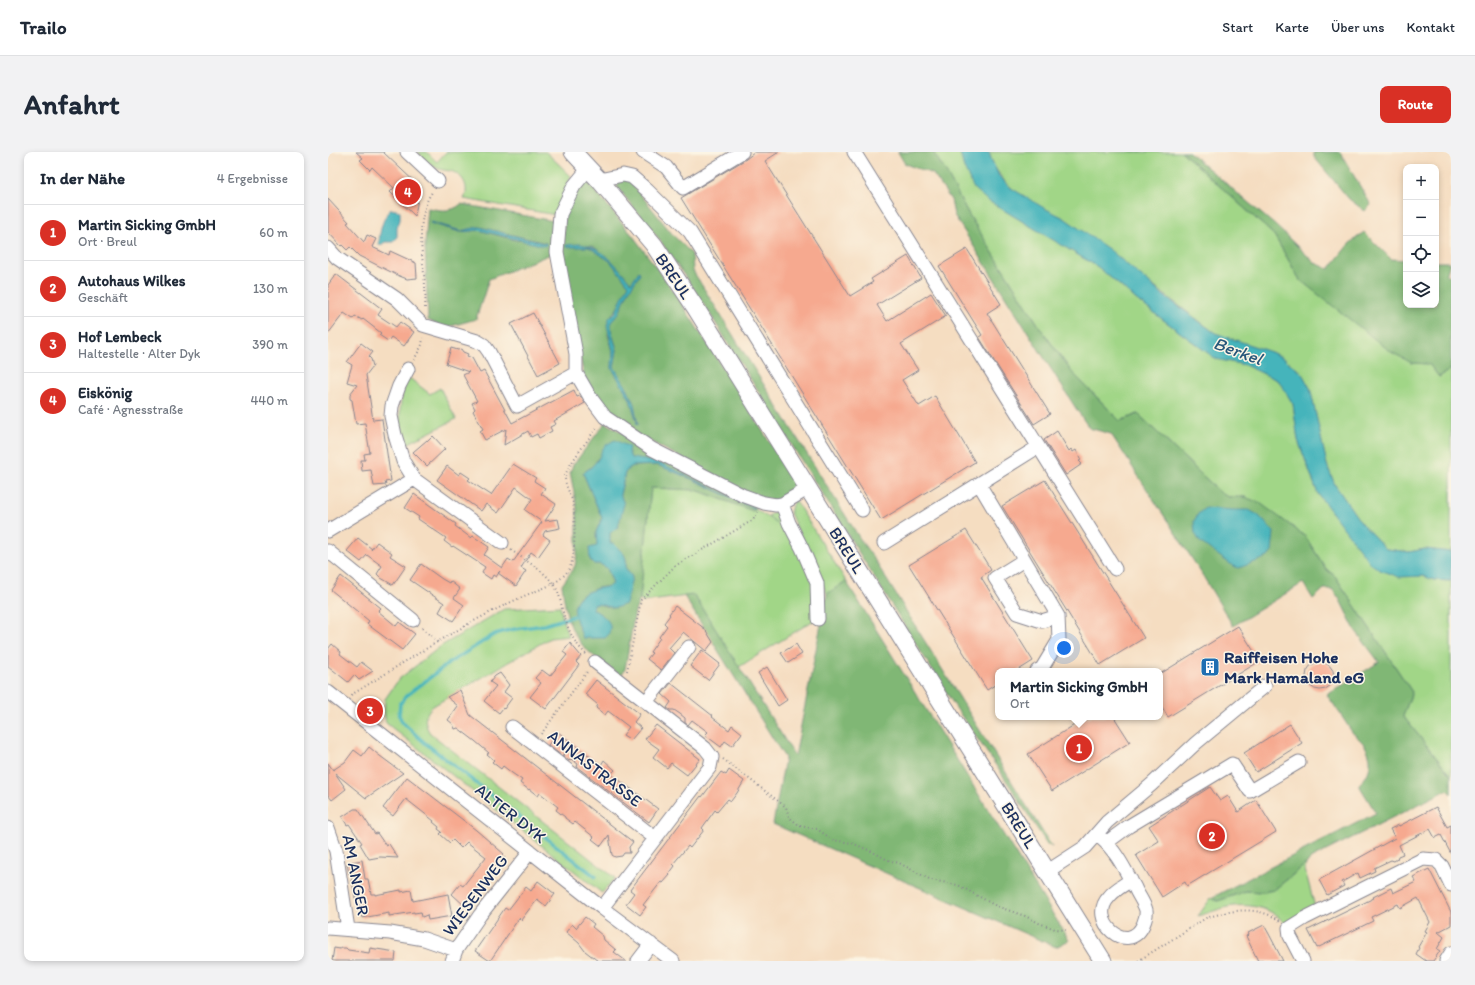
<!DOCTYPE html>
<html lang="de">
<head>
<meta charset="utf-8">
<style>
  :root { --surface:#fff; --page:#f2f2f3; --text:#1f2937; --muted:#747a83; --line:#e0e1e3; --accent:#d93025 }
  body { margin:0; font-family:Itim,sans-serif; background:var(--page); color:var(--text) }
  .controls { position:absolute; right:12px; top:12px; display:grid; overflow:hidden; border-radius:8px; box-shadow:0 2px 6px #0003 }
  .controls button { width:36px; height:36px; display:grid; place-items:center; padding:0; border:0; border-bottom:1px solid var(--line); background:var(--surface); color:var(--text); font:20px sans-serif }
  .you { position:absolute; left:736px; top:496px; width:14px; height:14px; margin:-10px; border:3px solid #fff; border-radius:50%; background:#1a73e8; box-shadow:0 0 0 6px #1a73e833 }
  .badge { display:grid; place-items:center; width:26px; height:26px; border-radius:50%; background:var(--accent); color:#fff; font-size:13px; font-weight:700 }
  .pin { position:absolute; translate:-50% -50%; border:2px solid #fff; box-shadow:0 1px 4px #0006 }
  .popup { position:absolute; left:667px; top:516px; width:168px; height:52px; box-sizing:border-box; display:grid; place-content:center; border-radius:8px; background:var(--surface); filter:drop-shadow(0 1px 3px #0005); font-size:13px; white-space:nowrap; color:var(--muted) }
  .popup b { font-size:15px; color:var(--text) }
  .popup::after { content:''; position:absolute; left:50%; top:100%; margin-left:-8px; border:8px solid transparent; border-top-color:var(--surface) }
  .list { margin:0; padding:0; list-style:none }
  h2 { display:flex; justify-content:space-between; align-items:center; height:52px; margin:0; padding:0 16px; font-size:17px }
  h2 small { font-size:13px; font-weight:400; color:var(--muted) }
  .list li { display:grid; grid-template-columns:26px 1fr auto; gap:12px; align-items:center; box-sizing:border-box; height:56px; padding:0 16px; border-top:1px solid var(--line) }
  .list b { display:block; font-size:15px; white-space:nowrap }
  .list p { margin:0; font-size:13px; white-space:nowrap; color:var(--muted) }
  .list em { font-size:13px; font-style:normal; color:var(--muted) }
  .icon { flex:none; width:22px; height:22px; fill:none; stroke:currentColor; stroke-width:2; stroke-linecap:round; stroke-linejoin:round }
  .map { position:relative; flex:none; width:1123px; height:809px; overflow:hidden; border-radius:8px }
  header { display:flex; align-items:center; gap:24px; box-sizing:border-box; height:56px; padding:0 20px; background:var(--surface); border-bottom:1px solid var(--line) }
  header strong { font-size:19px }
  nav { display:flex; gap:22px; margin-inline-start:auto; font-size:14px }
  .intro { display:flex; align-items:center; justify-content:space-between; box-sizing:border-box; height:96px; padding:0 24px }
  h1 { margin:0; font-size:28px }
  .button { padding:10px 18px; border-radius:8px; background:var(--accent); color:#fff; font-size:14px; font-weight:700 }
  main { display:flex; gap:24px; padding:0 24px }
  aside { flex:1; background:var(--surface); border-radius:8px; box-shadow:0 2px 6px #0003 }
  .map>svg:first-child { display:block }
</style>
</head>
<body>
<header>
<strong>Trailo</strong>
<nav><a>Start</a><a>Karte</a><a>Über uns</a><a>Kontakt</a></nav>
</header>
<div class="intro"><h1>Anfahrt</h1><a class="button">Route</a></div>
<main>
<aside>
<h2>In der Nähe<small>4 Ergebnisse</small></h2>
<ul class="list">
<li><span class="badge">1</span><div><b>Martin Sicking GmbH</b><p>Ort · Breul</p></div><em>60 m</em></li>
<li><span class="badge">2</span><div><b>Autohaus Wilkes</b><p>Geschäft</p></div><em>130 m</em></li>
<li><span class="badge">3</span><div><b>Hof Lembeck</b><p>Haltestelle · Alter Dyk</p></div><em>390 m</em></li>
<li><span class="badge">4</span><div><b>Eiskönig</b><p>Café · Agnesstraße</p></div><em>440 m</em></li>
</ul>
</aside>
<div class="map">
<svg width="1123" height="809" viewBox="0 0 1123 809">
  <rect width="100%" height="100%" fill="#fcf5e5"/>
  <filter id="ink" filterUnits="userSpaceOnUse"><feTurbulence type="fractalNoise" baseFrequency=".025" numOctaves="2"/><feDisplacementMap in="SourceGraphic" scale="8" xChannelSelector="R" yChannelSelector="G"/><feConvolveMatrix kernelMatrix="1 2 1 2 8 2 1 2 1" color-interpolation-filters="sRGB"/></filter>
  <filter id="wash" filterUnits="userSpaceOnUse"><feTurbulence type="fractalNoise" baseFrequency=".012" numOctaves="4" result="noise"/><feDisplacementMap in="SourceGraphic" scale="16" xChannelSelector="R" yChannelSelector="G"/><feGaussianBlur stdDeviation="0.9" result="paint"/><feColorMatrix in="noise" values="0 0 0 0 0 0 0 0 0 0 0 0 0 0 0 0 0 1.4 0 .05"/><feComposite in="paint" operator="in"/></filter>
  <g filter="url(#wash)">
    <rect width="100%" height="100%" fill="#f5ddc1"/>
    <path fill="#a1d687" stroke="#5e8272" d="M90 0H99L109 10 118 0H218L243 24 228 63 136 47C142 35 135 22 122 19 117 18 111 18 107 15 100 12 95 5 90 0Z
      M605 0H632L636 16 659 48 770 115 810 149 888 207 917 213 951 229 965 252 970 288 990 342 1013 372 1084 424H1095L1106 428 1123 429V624L1075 564 1084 540 1007 424 998 417 977 384 917 345H901L894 342 810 262 792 269 743 219 713 177 641 63 618 20Z
      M661 0H854L946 83 972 128 1084 211 1101 212 1111 225 1123 217V400L1097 397 1081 400 1058 397 1033 371 1007 333 999 313 982 236 973 220 955 206 943 200 887 181 736 66C704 51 671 37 661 0Z
      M80 225 102 242 112 236 128 267 77 293C69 270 71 248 80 225Z
      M323 336 368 338 425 359 427 357 450 372 440 364 448 359 457 369 486 431V468L411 515 366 443 315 450 312 447Z
      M467 348 518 429 499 442 462 361 464 353Z
      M232 454 236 473 241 484 222 486 105 554C96 562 95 571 102 581L287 726 274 741 58 571 56 560 57 547 71 527 113 494 176 457Z
      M978 712 977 718 987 755 956 771C944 755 919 751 900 755 890 757 880 761 870 764L883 746 890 749 918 739 934 740 946 738Z"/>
    <path fill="#80b774" stroke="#4e7369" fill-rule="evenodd" d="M570 0H605L618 20 641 63 713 177 743 219 792 269 810 262 894 342 901 345H917L932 351 977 384 998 417 1007 424 1084 540 1075 564 1123 624V642L1119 638 982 707 978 712 946 738 934 740 918 739 890 749 883 746 1048 661 1031 633C1044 620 1046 606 1035 591 1032 587 1027 584 1024 580 1016 568 1008 555 999 543L1051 510 1027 478 1011 446 1004 437H996L985 447 975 431 905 474 872 419 783 282 761 276 747 255 626 63 623 48 605 22 577 12Z
      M854 0H861L948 74 987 111 1001 117 1021 92 1036 80 1063 107 1078 108V153H1108V110H1122L1118 124H1123V217L1111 225 1101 212 1084 211 1063 200 972 128 946 83Z
      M986 0H1012L1043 53 1037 59 1021 47 986 5Z
      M292 27 301 28 345 83 364 102 365 119 534 390 546 407 724 695 719 692 674 622 628 556 372 146 331 87 289 35Z
      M258 28 305 84 340 131 392 211 469 334 467 341 450 349 429 346 301 278 278 260 256 224 234 115 237 57ZM238 94H262L266 95 286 111 303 131 311 120 312 122 299 142 291 161 283 170V178L289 198 286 215 306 252 308 267 302 247 284 216 285 199 280 183 284 162C291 158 296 141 301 133L282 109 261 95Z
      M133 52 226 69 223 102 161 127 148 167 116 176 100 168 97 93 100 56C112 58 123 61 133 52ZM103 71 133 79 151 75 218 91 187 88 151 78 132 80Z
      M277 271 429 354 427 356 330 310 306 308 303 306 300 299 269 307 267 312 255 321 274 366 268 380 269 394 261 397 266 412H272L279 416 285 431 282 434 269 436 251 445 246 456 279 468 265 457V453L270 452 281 455 304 425 298 417V407C291 400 274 389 284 378L296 352 292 343 297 321 300 316 305 314 329 313 364 327 427 357 426 359 368 338 323 336 312 447 307 459 297 517 294 522H291C272 509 250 496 242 472 237 460 236 446 234 433L247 414 249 402V356L242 320 245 313Z
      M518 429 741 788 728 795 445 672 457 606 356 444 366 443 467 604 499 442Z"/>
    <path fill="#44b4bb" stroke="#30728c" d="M632 0H661L663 7 671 24 683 36 716 56 736 66 782 98 835 143 887 181 943 200 955 206 973 220 982 236 999 313 1007 333 1033 371 1058 397 1081 400 1097 397 1123 400V429L1106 428 1095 424 1071 425 1052 418 1042 411 990 342 970 288 965 252 951 229 917 213 888 207 810 149 770 115 659 48 646 37 636 16Z
      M63 57 72 59V68L69 76V86L65 90H57L53 93 51 92C51 81 55 64 63 57Z
      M103 70 133 79 151 75 219 92 217 94 151 78 133 80 102 71Z
      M252 92C276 96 288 113 303 131L311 119 312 122 299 142 291 161 283 170V178L289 198 286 215 299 236 306 252 310 273 308 272 309 270 302 247 284 216 285 199 279 173 281 166 288 160 296 141 301 133 282 109 261 95H238V93Z
      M287 288 301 295 300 299 303 306 330 310 427 356V357L364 327 329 313 305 314 301 316 297 321 292 342 296 352 290 375 282 381V391H285L296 402 298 407V417L304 425 298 452 287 456 270 452 265 453V457C272 462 283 467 282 477 281 481 281 483 277 486H255C246 463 237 446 268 437 275 435 280 436 285 431L279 416 272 412H266L262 408 261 396 269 394 268 380 274 366 255 321C259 318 263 316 266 312 277 301 268 297 287 288Z
      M877 356 906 358H921L930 363 946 380 944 399 940 405 911 416 905 414 872 390 867 381 866 369 870 362Z"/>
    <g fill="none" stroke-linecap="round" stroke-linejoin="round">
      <path stroke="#44b4bb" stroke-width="3.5" d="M246 464 216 473 181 478 167 482 121 511 78 544 72 552 71 563 74 570 97 591 268 725"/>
    </g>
    <g id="blocks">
      <path fill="#f6a98f" d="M28 0H55L92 35 87 64 62 40 66 36 44 15 42 18 32 8 35 6Z
        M427 0H451L437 9 522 144 545 130 543 127 580 104 593 126 549 153 559 169 603 141 618 164 573 192 590 218 574 228 591 254 607 244 647 310 553 368 353 46 418 7Z
        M0 47 21 70 19 71 36 90 39 83 48 87 44 95 61 103 62 99 88 111 89 126 79 127 69 123 31 104 22 95 19 98 14 93 13 94 0 80Z
        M639 97 673 152 659 161 722 262 706 272 651 185 654 183 611 114Z
        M8 122 54 157 50 163 68 175 72 170 86 180 76 194 63 185 60 189 51 183 53 181 35 167 34 168 27 164 25 167 16 161 0 182V133Z
        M205 161 232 211 210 223 183 172Z
        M33 191 45 200 41 205 43 207 45 214 38 223 45 268 54 267 63 329 57 330 58 333 46 334 43 318 34 319 33 308H37L36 302 42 301 37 271 28 272 24 248 22 247V242L29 233 19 230 24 213 19 210Z
        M123 196 130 198 133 197 135 200 140 202 139 204 144 206 152 221 156 219 184 271 246 238 249 245 252 244 257 251 226 269 228 272 222 275 224 279 211 286 209 282 203 285 200 279 176 293 178 277 157 288 152 279 155 277 145 259 147 257 144 251 149 249 135 223 141 220 118 212Z
        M729 279 741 299 743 297 745 300 748 298 753 308 751 309 754 312 738 323 716 288Z
        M105 284 117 297 99 314 85 300 99 288 100 289Z
        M185 312 208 326 206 329 217 336 213 342 228 352 217 369 230 367 232 376 217 379 215 383 222 388 210 405 203 400 193 416 198 419 188 434 170 421 172 419 168 425 165 423 163 427 154 421 157 415 125 394 124 395 116 389 118 386 90 367 91 365 77 356 86 342 128 372 127 374 143 386 145 384 161 395 156 403 174 416 180 407 185 410 214 370 197 358 204 347 188 335 170 361 158 352 153 359 109 328 119 314 131 323 133 320 142 326 140 328 163 343Z
        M717 328 816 486 772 513 674 354Z
        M638 378 663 418 653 425 705 509 689 519H670V531L659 538 581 413Z
        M30 386 44 397 43 398 49 390 64 401 62 404 78 414 65 433 53 426 49 422 54 414 39 403 33 410 19 399Z
        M93 412 114 427 121 431 122 429 132 437 126 446 136 453 125 469 111 460 116 451 82 428Z
        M13 424 53 456 50 459 68 474 71 470 87 482 74 498 39 472 41 469 3 438Z
        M347 454 377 477 385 490 378 499 355 480 341 496 346 501 333 518 319 507 324 501 322 500 332 486 331 485 339 474 336 471 342 463 341 462Z
        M910 474 932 509 840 565 832 552V522Z
        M242 491 253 504 248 510 251 513 218 557 202 545 213 531 207 526 214 518 222 524 239 503 235 500Z
        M4 492 13 500 12 502 29 515 33 510 45 519 31 528 26 523 20 530 0 514V497Z
        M468 492 474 502 460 511 453 501Z
        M374 498 392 512 380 528 362 514Z
        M978 524a14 14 0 1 1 28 0a14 14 0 1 1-28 0Z
        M439 515 459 548 450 554 430 521Z
        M172 521 181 533 176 540 184 546 176 557 175 556 171 561 156 549 168 534 162 530 167 524Z
        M268 528 312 562 306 570 313 576 303 588 295 583 301 575 280 559 277 563 268 556 270 553 257 542Z
        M343 531 385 564 384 565 401 578 404 573 414 581 404 594 397 589 393 595 377 583 380 580 364 568 360 573 357 571V566L352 562 346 558H342L339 556 343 550 334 542Z
        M132 538 142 563 147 567 305 690 301 695 302 701H296L294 704 287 705 284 703 281 683 273 694 264 687 266 685 247 670 245 672 237 666V665L228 658 230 655 212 641 210 644 201 637V638L192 631 194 628 184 621 175 614 173 617 164 610 166 608 159 602 161 601 147 589 130 576 127 577 125 572 120 568 130 554 119 545Z
        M759 565H786L802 590 724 639 700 602Z
        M962 572 974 591 928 620 916 601Z
        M328 573 372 607 359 623 343 611 339 616 325 605 331 597 317 587Z
        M230 580 273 613 276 608 287 618 283 622 330 657 321 670 249 615 250 612 243 607 241 609 235 604 236 601 234 604 220 593Z
        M41 595 52 604 75 621 38 646 7 621 18 637 4 648 0 643V611L5 618 17 610 26 598 34 604Z
        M401 618 416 629 409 641 403 649 400 647 389 660 387 658 374 676 376 678 362 696 360 694 345 712 347 714 341 722 342 723 335 731 333 730 315 753 318 755 312 763 298 752 306 741 302 738 373 644 374 645 393 620 398 623Z
        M79 625 148 678 176 702 175 703 177 705 137 754 124 742 132 732 135 734 158 705 139 690 133 696 125 688 122 691 112 682 114 680 110 677 111 675 105 670 106 669 78 647 65 664 55 656Z
        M882 635 892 649 900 644 910 660 928 648 948 680 859 734 857 730 834 745 808 703 831 689 821 674Z
        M1108 655 1119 675 1123 673V702L1113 683 1107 686 1102 677 1071 693 1075 702 1070 704 1069 707 1066 709 1063 708 1046 716 1047 719 1032 726 1030 721 1014 730 1016 734 999 743 991 728 1067 686 1062 677 1071 673V674Z
        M26 657H30L47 682 49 681 58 694 61 692 70 706 52 705 41 707 32 692 34 691 21 672 19 673 14 665Z
        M34 708 37 727H40L43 742H47V743L73 738V740L83 738 85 749 120 742 124 764 100 768 99 763 94 765 93 760 86 761V760L61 764V761L34 766 30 745 27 746 23 722H21L19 711Z
        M1101 717 1123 760V773L1110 780 1116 785 1109 797 1112 799 1105 809H1098L1088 802 1091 796 1090 795 1099 780 1097 779 1102 770 1090 746 1072 756 1070 752 1043 765 1045 769 989 796 980 778 1046 746 1045 745 1063 736 1065 741 1088 730 1085 725Z
        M210 729 227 742 218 754 209 747 193 768 191 766 162 809 147 799 177 756 180 758 198 735 203 739Z
        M257 765 266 772 264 775 275 784 276 788 288 798 286 800 298 809H270L257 799 251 791 238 780 244 772 248 776Z
        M936 773 941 782 955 809H930L918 784 921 783 920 781Z
        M6 796 12 797 14 796H18L20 798 41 801 42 796 68 800 67 809H4Z"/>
    </g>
  </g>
  <g filter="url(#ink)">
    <use href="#blocks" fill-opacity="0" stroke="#888690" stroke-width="1"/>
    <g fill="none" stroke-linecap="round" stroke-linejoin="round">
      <g stroke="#888690" stroke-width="15">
        <path id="minor" d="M79 0 110 29
          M315 0 338 15 355 36 414 0
          M526 0 787 417
          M260 17 246 34 232 62 229 100 248 202V221L262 245 277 265 324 297 414 343 436 351 448 353 454 352 481 336
          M271 28 295 23 304 25 319 38 362 80 534 358
          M0 96 9 106 69 147 95 173 149 189 156 193 161 200 189 254 248 221
          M80 217 71 234 64 254 63 264 67 283 75 309 86 327 174 391
          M651 332 730 464 731 488 714 516 709 519
          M454 352 461 371 474 396 489 431 490 467
          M0 379 86 327
          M556 391 710 295
          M0 399 85 468
          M696 408 667 426 689 461 714 469 730 464
          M267 510 377 596 384 605 382 615 274 756
          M0 540 274 756 345 809
          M318 550 361 495
          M184 575 327 686
          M0 676 8 699 20 777
          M773 686C789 700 797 718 807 736 810 743 816 751 818 758 819 764 817 768 815 773 800 805 759 768 781 745 786 738 796 733 803 728
          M778 691 801 674 904 612 922 639 971 610
          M720 719 757 695 779 670 823 633 868 591 937 534
          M0 776 62 781 96 787 128 798
          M124 809 128 798 152 763 202 700
          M310 809 323 792
          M975 809 962 784 961 776 977 766 1095 707 1108 708 1114 714 1123 733
          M1118 809 1123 801"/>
      </g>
      <g stroke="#888690" stroke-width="19">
        <path id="major" d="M245 0 273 30 326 93 367 155 775 809"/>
      </g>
      <path stroke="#888690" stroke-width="2" stroke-dasharray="1 3" stroke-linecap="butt" d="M97 156C100 122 86 86 98 53 99 48 102 43 105 39
        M86 208 94 193 95 186
        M183 398C199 410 220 420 229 438 232 444 233 451 234 456 239 475 244 489 258 502
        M94 476 110 490
        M299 519 313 448 347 414 425 368 430 360
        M23 543C79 509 134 472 194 445 211 437 234 432 242 415 248 402 247 365 245 351 243 343 237 334 237 325 238 315 263 284 270 274
        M213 582 259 520
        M395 607 458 655 461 665 472 674 489 677 505 688 524 691 545 700 560 708 571 711 603 728 630 733 668 754 697 764 711 771 727 777 738 778
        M810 809 878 766C902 758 930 753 952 769"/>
      <use href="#minor" stroke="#fff" stroke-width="13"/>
      <use href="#major" stroke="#fff" stroke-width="17"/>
    </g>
  </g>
  <defs>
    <g id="building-square" transform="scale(1)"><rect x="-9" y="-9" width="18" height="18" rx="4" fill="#1f6fb2" stroke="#fcf5e5"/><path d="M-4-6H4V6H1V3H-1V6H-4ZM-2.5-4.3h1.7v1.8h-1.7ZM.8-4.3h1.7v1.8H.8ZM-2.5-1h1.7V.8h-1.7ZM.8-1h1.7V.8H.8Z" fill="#fff"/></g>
  </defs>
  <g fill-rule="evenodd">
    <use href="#building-square" x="882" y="515"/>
  </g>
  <g text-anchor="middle" stroke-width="3" stroke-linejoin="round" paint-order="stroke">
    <g font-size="17" fill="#1b2f5e" stroke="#fcf5e5">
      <text transform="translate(346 124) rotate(56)" y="6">BREUL</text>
      <text transform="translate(519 398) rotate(58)" y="6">BREUL</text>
      <text transform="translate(267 616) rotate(38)" y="6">ANNASTRASSE</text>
      <text transform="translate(183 661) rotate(38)" y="6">ALTER DYK</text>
      <text transform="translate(691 673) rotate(58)" y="6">BREUL</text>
      <text transform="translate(28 723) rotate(79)" y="6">AM ANGER</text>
      <text transform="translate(147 743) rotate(-53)" y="6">WIESENWEG</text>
    </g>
    <g font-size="17" font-weight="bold" fill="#1b2f5e" stroke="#fcf5e5" text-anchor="start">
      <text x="896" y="511">Raiffeisen Hohe<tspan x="896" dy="20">Mark Hamaland eG</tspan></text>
    </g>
    <g font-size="18" font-style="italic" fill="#27577a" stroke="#fcf5e5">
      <text transform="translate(910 199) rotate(20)" y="6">Berkel</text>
    </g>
  </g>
</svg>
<div class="controls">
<button>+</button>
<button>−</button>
<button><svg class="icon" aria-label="locate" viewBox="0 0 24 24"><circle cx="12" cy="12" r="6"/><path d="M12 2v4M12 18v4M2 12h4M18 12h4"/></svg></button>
<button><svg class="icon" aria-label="layers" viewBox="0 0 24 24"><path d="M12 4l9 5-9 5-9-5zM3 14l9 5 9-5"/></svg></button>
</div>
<div class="you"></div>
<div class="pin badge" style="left:751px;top:596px">1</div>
<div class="popup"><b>Martin Sicking GmbH</b>Ort</div>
<div class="pin badge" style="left:884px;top:684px">2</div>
<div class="pin badge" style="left:42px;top:559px">3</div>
<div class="pin badge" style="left:80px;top:40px">4</div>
</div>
</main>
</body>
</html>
